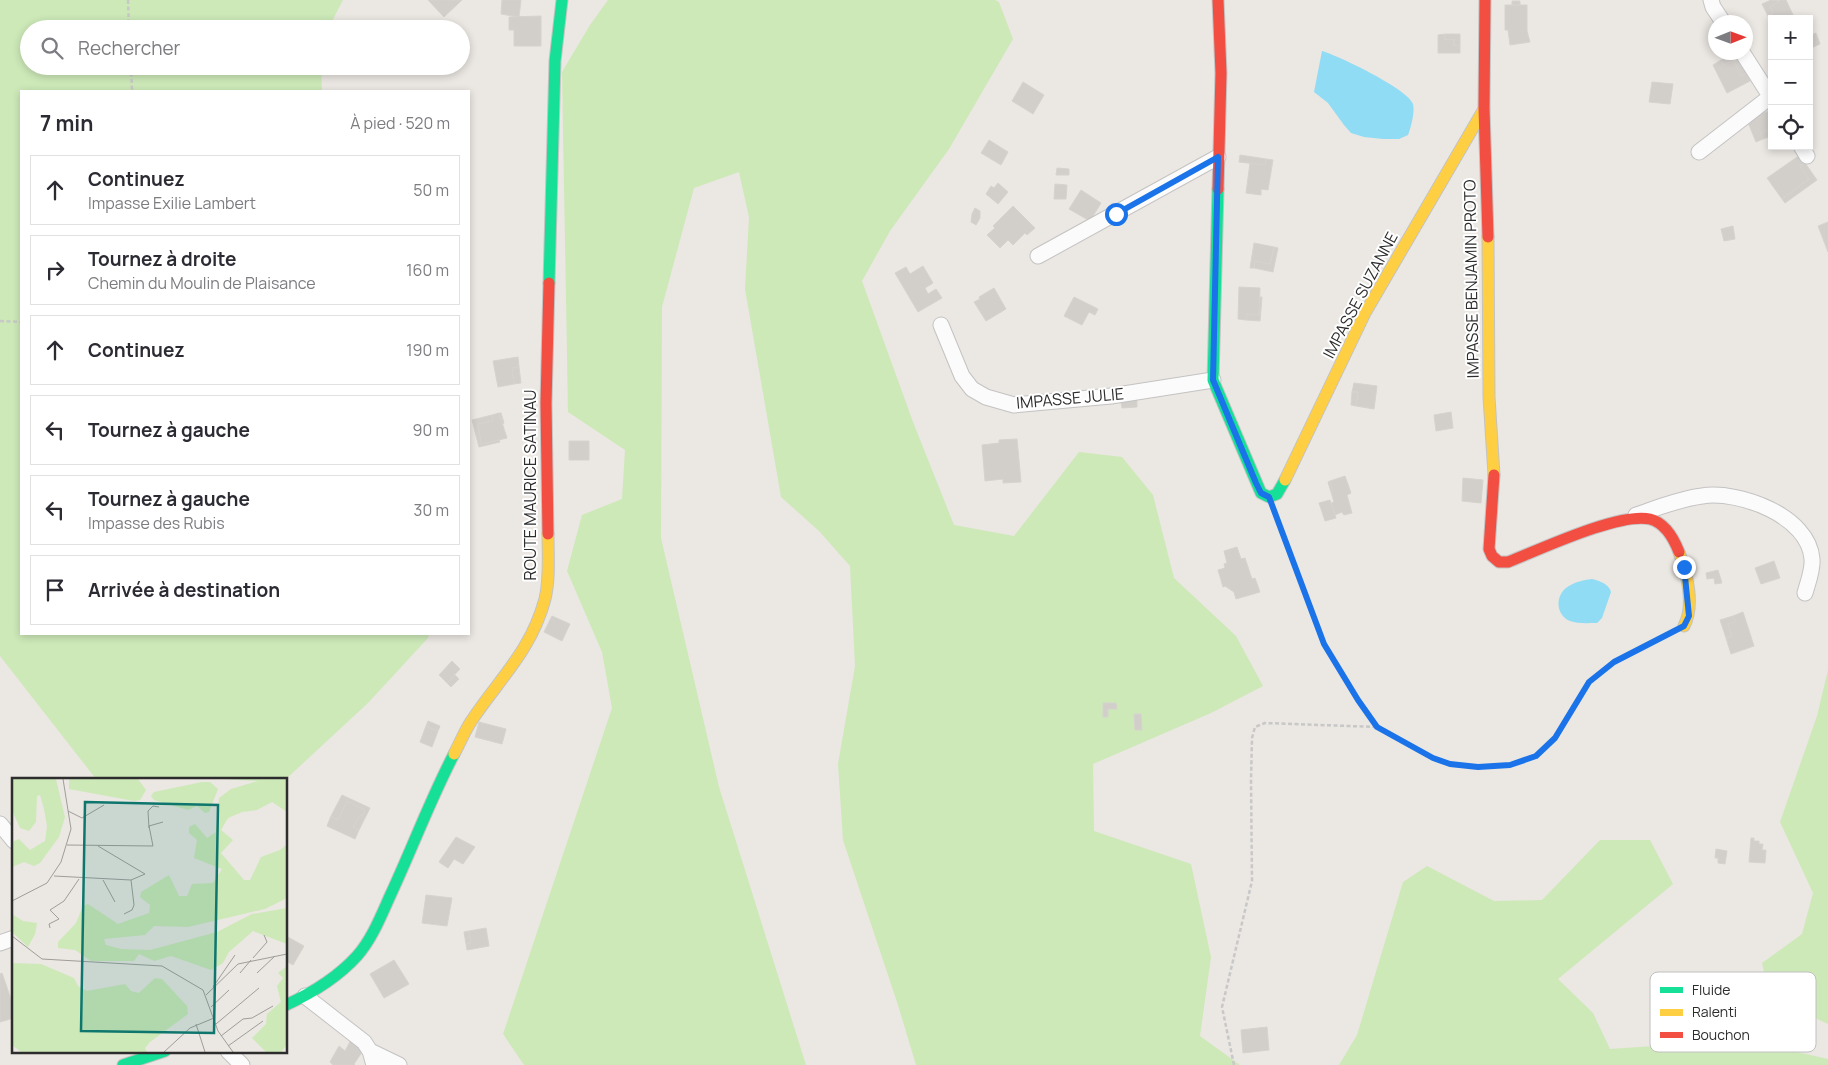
<!DOCTYPE html>
<html lang="fr">
<head>
<meta charset="utf-8">
<style>
  :root { --surface:#fff; --page:#f2f2f3; --text:#2b2b33; --muted:#7c7c81; --line:#e1e1e2 }
  body { margin:0; font-family:Manrope,sans-serif; background:var(--page); color:var(--text) }
  .controls { position:absolute; right:15px; top:15px; display:grid; overflow:hidden; border-radius:0px; box-shadow:0 2px 8px #0003 }
  .controls button { width:45px; height:45px; display:grid; place-items:center; padding:0; border:0; border-bottom:1px solid var(--line); background:var(--surface); color:var(--text); font:25px sans-serif }
  .compass { position:absolute; left:1708px; top:15px; width:45px; height:45px; border-radius:50%; background:var(--surface); box-shadow:0 2px 8px #0003; rotate:89deg }
  .stop { position:absolute; width:15px; height:15px; margin:-11px; border:4px solid #1a73e8; border-radius:50%; background:#fff }
  .stop.end { background:#1a73e8; border-color:#fff; box-shadow:0 1px 5px #0008 }
  .list { margin:0; padding:0; list-style:none }
  h2 { display:flex; justify-content:space-between; align-items:center; height:65px; margin:0; padding:0 20px; font-size:21px }
  h2 small { font-size:16px; font-weight:400; color:var(--muted) }
  .list li { display:grid; grid-template-columns:32px 1fr auto; gap:15px; align-items:center; box-sizing:border-box; height:70px; margin:0 10px 10px; padding:0 10px; border:1px solid var(--line); border-radius:0px }
  .list b { display:block; font-size:19px; white-space:nowrap }
  .list p { margin:0; font-size:16px; white-space:nowrap; color:var(--muted) }
  .list em { font-size:16px; font-style:normal; color:var(--muted) }
  .icon { flex:none; width:28px; height:28px; fill:none; stroke:currentColor; stroke-width:2; stroke-linecap:round; stroke-linejoin:round }
  .map { position:relative; flex:none; width:1828px; height:1065px; overflow:hidden }
  .search { position:absolute; background:var(--surface); box-shadow:0 2px 8px #0003; left:20px; top:20px; width:450px; height:55px; display:flex; align-items:center; gap:12px; box-sizing:border-box; padding:0 18px; border-radius:28px; color:var(--muted); font-size:19px }
  .panel { position:absolute; background:var(--surface); box-shadow:0 2px 8px #0003; left:20px; top:90px; width:450px; height:545px; border-radius:0px }
  .map>svg:first-child { display:block }
</style>
</head>
<body>
<div class="map">
<svg width="1828" height="1065" viewBox="0 0 1828 1065">
  <rect width="100%" height="100%" fill="#ebe7e2"/>
  <path fill="#cde9b8" d="M0 0H343L328 29H29V66H321L322 91H21V634H429L428 638 368 703 286 779H96L0 656Z
    M608 0H995L999 2 1013 39 949 149 890 231 862 281 913 422 954 525 1014 536 1079 452 1122 457 1153 495 1174 578 1236 636 1263 686 1211 713 1093 764 1094 831 1191 864 1211 957 1200 1036 1240 1065H916L898 1005 843 840 838 764 855 666 850 566 819 531 781 497 745 289 749 217 739 172 694 188 662 307 661 538 719 787 806 1065H524L503 1034 612 708 602 652 567 571 582 515 622 499 625 450 568 412 562 72 590 25Z
    M1828 670V1024L1770 997 1762 963 1802 934 1813 893 1780 822 1817 716Z
    M1600 840H1650L1673 884 1558 979 1593 1013 1610 1049 1743 1040 1828 1059V1065H1339L1357 1035 1403 882 1427 866 1494 901 1542 900Z"/>
  <path fill="#8fdcf4" d="M1322 51C1339 56 1408 89 1413 104 1415 112 1411 127 1408 135L1399 139H1383L1364 137 1351 133 1344 125 1328 103 1314 92Z
    M1592 579C1600 581 1609 584 1611 592L1602 618 1597 623C1588 623 1578 624 1570 621 1556 615 1555 597 1566 588 1574 582 1583 580 1592 579Z"/>
  <path fill="#d2cfcb" stroke="#d6d3ce" d="M428 0H462L444 17Z
    M502 0H521L519 17 501 14Z
    M1771 0 1780 1 1770 7 1773 13 1768 16 1762 4Z
    M1779 0H1786L1795 19H1772V24L1768 16 1773 13 1770 7 1780 1Z
    M1512 1H1520V5H1512Z
    M1505 5H1527V31L1530 42 1510 45 1508 30H1505Z
    M541 16V46H514V30H509V17Z
    M1816 33 1820 44 1809 49V36Z
    M1445 34H1460V45L1454 46V39L1445 40Z
    M1445 34V40L1454 39V46L1460 45V53H1438V35Z
    M1736 53 1746 74 1741 76 1734 60 1724 65 1721 60Z
    M1721 60 1724 65 1734 60 1741 76 1746 74 1750 81 1727 93 1713 65Z
    M1023 82 1044 95 1033 114 1012 101Z
    M1652 82 1673 84 1670 104 1649 102Z
    M1771 110 1772 129 1760 133 1763 139 1756 142 1747 120Z
    M1772 129V136L1763 139 1760 133Z
    M989 140 1008 152 1001 165 981 153Z
    M1240 155 1266 159 1265 165 1239 162Z
    M1800 155 1805 163 1800 166 1809 179 1782 199 1767 178Z
    M1266 159 1273 160 1268 190 1261 189V195L1246 193 1250 163 1265 165Z
    M1805 163 1817 180 1785 203 1782 199 1809 179 1800 166Z
    M1057 168 1069 169V175H1056Z
    M998 183 1008 192 998 204 986 194 991 186 994 188Z
    M1055 184 1067 185 1066 199H1054Z
    M1081 190 1101 203 1090 221 1069 209Z
    M1013 206 1035 228 1027 235 1025 233 1013 245 1008 240 1000 248 987 235 995 228 993 226Z
    M975 208 980 211V218L976 225 971 222 972 214Z
    M1828 222V252L1818 226Z
    M1733 226 1735 239 1724 241 1721 229Z
    M1254 243 1274 247 1270 264 1255 261 1254 268H1250Z
    M1274 247 1278 248 1273 272 1254 268 1255 261 1270 264Z
    M923 266 933 283 925 288 928 294 936 289 942 298 918 312 895 273 906 267 910 274Z
    M1239 287 1260 288 1259 315 1247 314 1246 320 1238 319Z
    M994 288 1006 309 986 321 974 302 980 299 979 297Z
    M1074 297 1098 309 1095 315 1089 312 1082 325 1064 316Z
    M1260 297H1262L1260 321 1246 320 1247 314 1259 315Z
    M518 357 519 367 512 368 514 384 498 387 493 361Z
    M519 367 521 383 514 384 512 368Z
    M1354 383 1377 386 1374 409 1356 406 1358 392H1352Z
    M1352 392H1358L1356 406 1351 405Z
    M1137 399V407L1122 408 1121 400Z
    M1451 412 1453 428 1436 431 1434 415Z
    M499 413 507 438 481 444 478 424 493 421 492 415Z
    M499 413H501L504 423 502 424Z
    M492 415 493 421 478 424 481 444 499 440 500 442 479 447 472 420Z
    M1017 439 1021 482 1003 483V479L985 481 982 445 999 443V440Z
    M569 441H589V460H569Z
    M1345 476 1351 493 1347 495 1352 513 1344 515 1342 512 1335 515 1331 503 1334 502 1331 492 1333 491 1330 481Z
    M1463 478 1483 480 1481 503 1462 501Z
    M1330 481 1333 491 1331 492 1328 482Z
    M1330 500 1336 518 1325 521 1319 503Z
    M1237 547 1241 559 1245 558 1252 579 1255 578 1260 592 1236 599 1234 592 1225 586 1223 587 1218 570 1225 568 1224 564 1227 563 1224 551Z
    M1774 561 1780 578 1761 584 1755 568Z
    M1718 570 1722 583 1715 584 1714 578 1707 579 1706 573Z
    M1743 612 1754 646 1731 654 1726 638 1732 636 1728 624 1735 622 1733 616Z
    M552 616 570 624 562 641 544 632Z
    M1733 616 1735 622 1728 624 1732 636 1726 638 1720 620Z
    M452 661 460 669 447 683 439 675Z
    M455 675 459 679 451 687 447 683Z
    M1103 703H1116L1117 709H1108V717H1103Z
    M1134 714H1141L1142 730H1135Z
    M428 721 440 726 438 731 426 726Z
    M479 722 506 729 502 744 475 737Z
    M426 726 438 731 432 747 420 742Z
    M342 795 370 808 359 830 353 827 360 815 362 816 365 810 347 801 338 820 331 816Z
    M347 801 365 810 362 816 360 815 353 827 359 830 355 839 327 826 331 816 338 820Z
    M456 837 475 847 463 864 454 859 448 868 439 862Z
    M1751 838H1754V841H1759V844H1763L1762 850H1766L1765 863 1749 862Z
    M1716 849 1727 851 1725 864 1718 863V858H1715Z
    M426 895 452 898 447 926 422 923Z
    M486 928 489 946 467 950 466 944 471 943 469 931Z
    M469 931 471 943 466 944 464 932Z
    M286 936 304 946 293 965 286 961Z
    M394 960 409 984 384 998 370 974Z
    M2 973 14 1008V1018L0 1022V974Z
    M1267 1027 1269 1050 1243 1053 1241 1030Z
    M351 1040 364 1049 354 1064 355 1065H333L330 1062 339 1046 345 1051Z"/>
  <g fill="none" stroke-linecap="round" stroke-linejoin="round">
    <g stroke="#c4c3c3" stroke-width="17">
      <path id="street" d="M1711 0 1713 7 1723 22
        M1742 52 1772 99
        M1801 146 1807 156
        M1699 152 1770 97
        M1038 256 1218 157
        M941 325 962 376 972 389 986 397 1014 405 1111 396 1213 380
        M1636 515C1657 508 1679 499 1702 496 1739 490 1809 516 1812 559 1813 570 1808 582 1805 593
        M0 824 14 841
        M0 943 14 938
        M305 996 364 1042 370 1051 374 1065
        M228 1051 242 1065
        M370 1051 399 1065"/>
    </g>
    <g stroke="#c4c3c3" stroke-width="13">
      <path id="fast" d="M1218 189 1213 380 1261 493 1269 497 1277 494 1285 480
        M549 283 555 61 562 0
        M286 1005C312 993 338 977 357 956 372 939 381 916 390 896 412 849 430 800 454 754
        M123 1065 165 1051"/>
    </g>
    <g stroke="#c4c3c3" stroke-width="13">
      <path id="slow" d="M1488 237 1489 397 1494 475
        M1285 480 1365 313 1484 109
        M1679 552C1687 573 1695 606 1684 626
        M454 754C460 743 465 730 472 720 500 678 531 651 545 599 550 578 548 555 548 534"/>
    </g>
    <g stroke="#c4c3c3" stroke-width="13">
      <path id="jam" d="M1485 0 1484 109 1488 237
        M1218 189 1221 73 1218 0
        M1494 475 1489 549 1492 556 1499 562H1508C1539 550 1619 512 1650 519 1665 523 1674 539 1679 552
        M548 534 546 403 549 283"/>
    </g>
    <path stroke="#c8c8c8" stroke-width="2.5" stroke-dasharray="4 2.5" stroke-linecap="butt" d="M128 0 129 29
      M131 66 132 91
      M0 321 21 322
      M1275 513 1324 644 1358 701 1377 727
      M1234 1065 1222 1007 1252 881 1251 780 1252 738 1255 727 1265 723 1377 727 1433 758 1450 765 1478 767 1510 765 1536 756 1555 738 1589 681 1613 662 1668 634"/>
    <use href="#street" stroke="#fcfbfb" stroke-width="15"/>
    <use href="#fast" stroke="#16e098" stroke-width="11"/>
    <use href="#slow" stroke="#ffcf43" stroke-width="11"/>
    <use href="#jam" stroke="#f24e42" stroke-width="11"/>
  </g>
  <g fill="none" stroke-linecap="round" stroke-linejoin="round">
    <path stroke="#1a73e8" stroke-width="6" d="M1116 214 1218 157 1213 380 1256 483 1261 493 1269 497 1324 644 1358 700 1377 727 1433 758 1450 764 1478 767 1510 765 1536 756 1555 738 1589 682 1614 662 1684 626 1689 616 1684 567"/>
  </g>
  <g text-anchor="middle" stroke-width="4" stroke-linejoin="round" paint-order="stroke">
    <g font-size="16" fill="#2d2d2d" stroke="#fff">
      <text transform="translate(1471 279) rotate(-91)" y="6">IMPASSE BENJAMIN PROTO</text>
      <text transform="translate(1360 295) rotate(-62)" y="6">IMPASSE SUZANNE</text>
      <text transform="translate(1070 398) rotate(-5)" y="6">IMPASSE JULIE</text>
      <text transform="translate(530 485) rotate(-90)" y="6">ROUTE MAURICE SATINAU</text>
    </g>
  </g>
  <g transform="translate(12 778)">
    <rect width="275" height="275" fill="#ebe7e2"/>
    <path d="M0 1H44L53 39 47 59 28 85 22 88 12 84 0 89V64L7 61 18 72 33 63 35 48 32 31 28 17 25 18 24 44 17 53 8 50 0 32ZM57 1H126L134 12 128 22 122 23 57 11ZM210 1H275V34L260 24 245 32 230 34 216 40 209 52 221 62 209 75 232 102H238L249 79 268 72 275 66V120L253 131 176 149 142 148 133 157 92 161 94 167 109 171 138 172 205 154 240 136 275 130V166L241 153 217 174 211 185 199 192 159 178 142 183 127 176 122 183H79L63 172 46 170V164L64 145 71 128 76 126 106 146 137 135 138 127 128 119 129 114 157 97 167 118H175L180 106 201 105 210 91 182 80 185 62 177 55V49L183 46 195 60 204 54 207 20 219 11 246 3ZM190 4H198L206 11 197 34 193 35 185 28 176 32 142 22 139 18 142 14ZM0 136 11 143 25 145 23 156 16 169 0 154ZM0 185 29 186 62 200 66 208 75 213 113 206 119 213 127 215 143 200 150 201 175 228 176 236 138 264 133 270 135 274H9L0 267ZM275 188V267L269 274H254L240 260 254 246 255 236 269 224 265 208 271 200 266 195Z" fill="#cde9b8"/>
    <path fill="none" stroke="#9f9d9a" stroke-width="1" d="M56 33 70 40 92 27M137 50 136 33 141 28 147 29M55 67 141 68 137 48 151 44M42 98 119 102 133 96 86 68M91 102 103 124M0 123 35 105 49 84 59 51 51 1M112 136 120 132 122 127 119 102M38 150 37 146 47 141 38 132 52 123 67 101M0 158 30 181 150 188 191 212 206 253 221 274M241 180 255 164 252 157M228 195 239 182M245 195 263 178M201 209 223 177M194 217 226 186 275 176M199 229 217 212M184 246 193 274M204 246 247 210M209 258 231 241 240 240 261 228M216 268 251 243M152 274 178 250 202 240"/>
    <path fill="#0f766e" fill-opacity="0.15" stroke="#0f766e" stroke-width="2.5" d="M73 24 206 27 202 255 69 253Z"/>
    <rect width="275" height="275" fill="none" stroke="#2d2d2d" stroke-width="2.5"/>
  </g>
  <rect x="1650" y="972" width="166" height="80" rx="8" fill="#fff" stroke="#c0c0c0" stroke-width="1"/>
  <rect x="1660" y="987" width="23" height="6" fill="#16e098"/>
  <rect x="1660" y="1009" width="23" height="7" fill="#ffcf43"/>
  <rect x="1660" y="1032" width="23" height="6" fill="#f24e42"/>
  <g font-size="14" fill="#2d2d2d">
    <text x="1692" y="995">Fluide</text>
    <text x="1692" y="1017">Ralenti</text>
    <text x="1692" y="1040">Bouchon</text>
  </g>
</svg>
<div class="controls">
<button>+</button>
<button>−</button>
<button><svg class="icon" aria-label="locate" viewBox="0 0 24 24"><circle cx="12" cy="12" r="6"/><path d="M12 2v4M12 18v4M2 12h4M18 12h4"/></svg></button>
</div>
<svg class="compass" viewBox="-18 -18 36 36"><path d="M0-13l5 13h-10z" fill="#e53935"/><path d="M0 13l5-13h-10z" fill="#7c7c81"/></svg>
<div class="stop" style="left:1116px;top:214px"></div>
<div class="stop end" style="left:1684px;top:567px"></div>
<div class="search"><svg class="icon" aria-label="search" viewBox="0 0 24 24"><circle cx="10" cy="10" r="6"/><path d="M15 15l6 6"/></svg>Rechercher</div>
<section class="panel">
<h2>7 min<small>À pied · 520 m</small></h2>
<ul class="list">
<li><svg class="icon" aria-label="ahead" viewBox="0 0 24 24"><path d="M12 20V5M6 11l6-6 6 6"/></svg><div><b>Continuez</b><p>Impasse Exilie Lambert</p></div><em>50 m</em></li>
<li><svg class="icon" aria-label="right" viewBox="0 0 24 24"><path d="M7 20v-9h11M14 6l5 5-5 5"/></svg><div><b>Tournez à droite</b><p>Chemin du Moulin de Plaisance</p></div><em>160 m</em></li>
<li><svg class="icon" aria-label="ahead" viewBox="0 0 24 24"><path d="M12 20V5M6 11l6-6 6 6"/></svg><div><b>Continuez</b></div><em>190 m</em></li>
<li><svg class="icon" aria-label="left" viewBox="0 0 24 24"><path d="M17 20v-9H6M10 6l-5 5 5 5"/></svg><div><b>Tournez à gauche</b></div><em>90 m</em></li>
<li><svg class="icon" aria-label="left" viewBox="0 0 24 24"><path d="M17 20v-9H6M10 6l-5 5 5 5"/></svg><div><b>Tournez à gauche</b><p>Impasse des Rubis</p></div><em>30 m</em></li>
<li><svg class="icon" aria-label="arrive" viewBox="0 0 24 24"><path d="M6 21V4h12l-3 4 3 4H6"/></svg><div><b>Arrivée à destination</b></div></li>
</ul>
</section>
</div>
</body>
</html>
